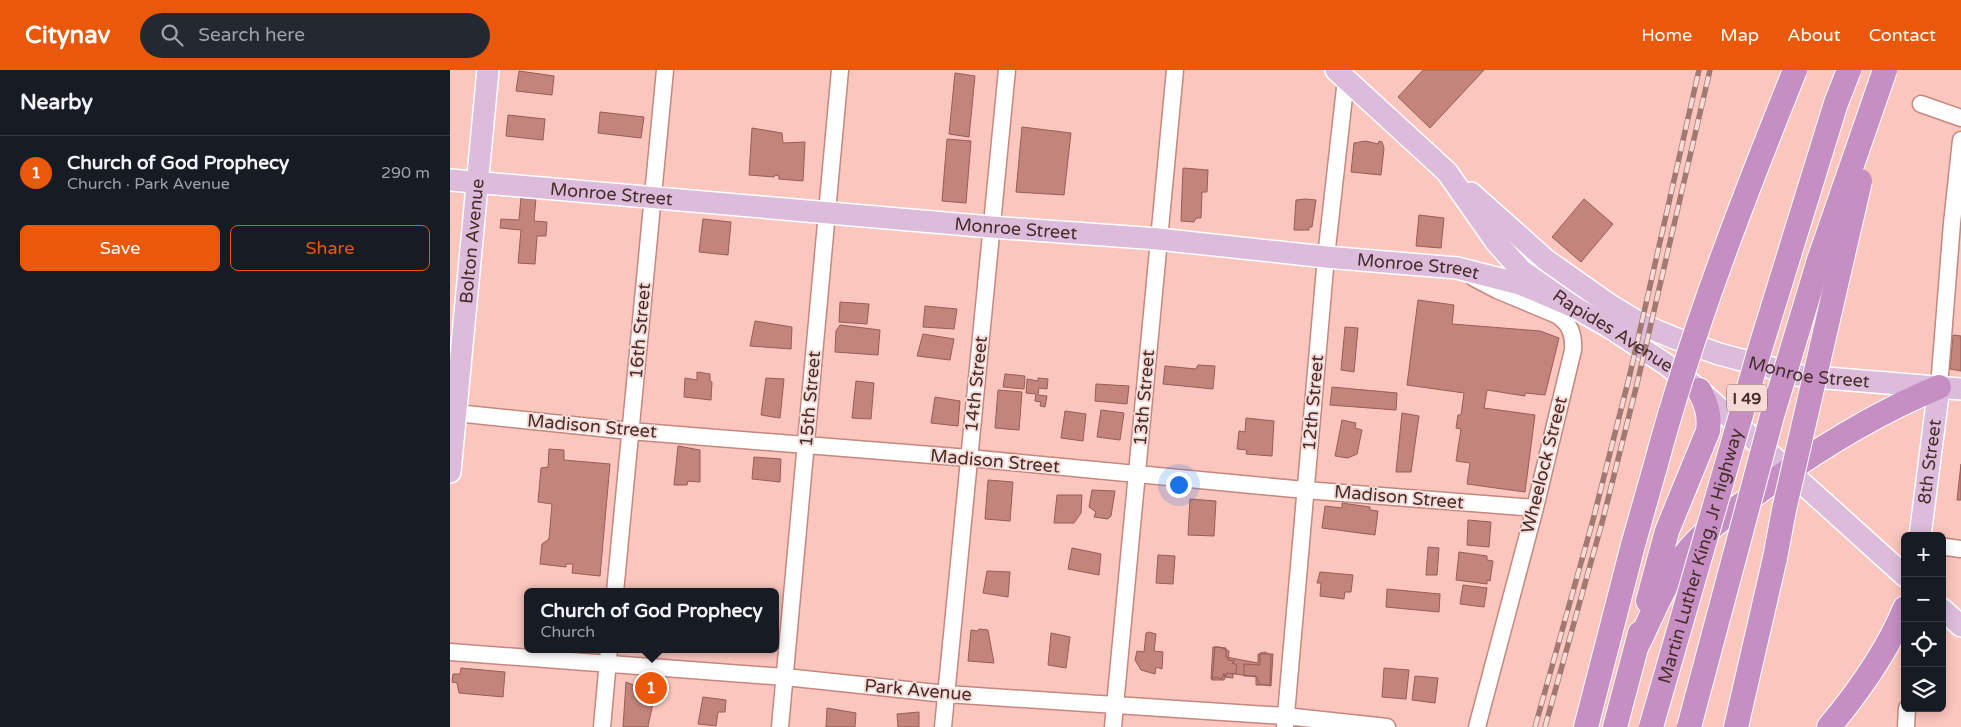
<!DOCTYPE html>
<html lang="en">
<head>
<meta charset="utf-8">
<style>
  :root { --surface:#171b24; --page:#242831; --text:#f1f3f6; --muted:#9ea1a6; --line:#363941; --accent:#ea580c }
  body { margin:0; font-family:"Varela Round",sans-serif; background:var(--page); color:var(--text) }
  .controls { position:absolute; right:15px; bottom:15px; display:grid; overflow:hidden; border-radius:8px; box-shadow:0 2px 12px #0003 }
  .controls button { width:45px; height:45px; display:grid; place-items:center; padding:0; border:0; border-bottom:1px solid var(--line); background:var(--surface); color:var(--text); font:25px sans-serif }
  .you { position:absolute; left:728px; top:414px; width:18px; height:18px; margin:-12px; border:4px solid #fff; border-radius:50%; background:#1a73e8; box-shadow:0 0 0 8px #1a73e833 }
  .badge { display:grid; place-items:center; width:32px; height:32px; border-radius:50%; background:var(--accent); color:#fff; font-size:16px; font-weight:700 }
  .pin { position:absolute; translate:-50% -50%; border:2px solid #fff; box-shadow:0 1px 5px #0006 }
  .popup { position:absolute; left:74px; top:518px; width:255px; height:65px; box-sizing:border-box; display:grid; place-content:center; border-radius:8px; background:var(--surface); filter:drop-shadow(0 1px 4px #0005); font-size:16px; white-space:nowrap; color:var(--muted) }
  .popup b { font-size:19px; color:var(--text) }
  .popup::after { content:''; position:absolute; left:50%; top:100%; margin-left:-10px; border:10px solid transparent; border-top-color:var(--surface) }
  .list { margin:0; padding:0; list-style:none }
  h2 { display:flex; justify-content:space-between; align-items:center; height:65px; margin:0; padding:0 20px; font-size:21px }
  h2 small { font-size:16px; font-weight:400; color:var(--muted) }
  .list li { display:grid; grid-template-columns:32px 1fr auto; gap:15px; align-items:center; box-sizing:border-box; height:75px; padding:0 20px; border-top:1px solid var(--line) }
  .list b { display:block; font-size:19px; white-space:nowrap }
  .list p { margin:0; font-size:16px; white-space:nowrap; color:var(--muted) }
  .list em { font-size:16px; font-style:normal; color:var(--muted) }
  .actions { display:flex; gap:10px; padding:15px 20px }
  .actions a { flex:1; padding:11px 0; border:1px solid var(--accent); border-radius:8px; text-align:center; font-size:18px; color:var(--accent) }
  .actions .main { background:var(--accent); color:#fff }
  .icon { flex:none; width:28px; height:28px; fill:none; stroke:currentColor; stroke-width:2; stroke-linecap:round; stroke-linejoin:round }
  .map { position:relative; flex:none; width:1511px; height:657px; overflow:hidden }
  header { display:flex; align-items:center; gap:30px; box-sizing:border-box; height:70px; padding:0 25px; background:var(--accent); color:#fff }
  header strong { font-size:24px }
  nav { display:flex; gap:28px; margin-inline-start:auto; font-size:18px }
  .search { width:350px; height:45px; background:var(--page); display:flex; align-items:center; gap:12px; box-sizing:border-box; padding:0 18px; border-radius:28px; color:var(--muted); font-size:19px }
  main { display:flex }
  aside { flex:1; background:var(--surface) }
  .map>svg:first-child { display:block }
</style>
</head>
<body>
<header>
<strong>Citynav</strong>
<div class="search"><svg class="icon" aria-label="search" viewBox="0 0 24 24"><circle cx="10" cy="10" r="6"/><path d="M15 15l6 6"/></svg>Search here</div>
<nav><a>Home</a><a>Map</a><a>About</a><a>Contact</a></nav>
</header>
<main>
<aside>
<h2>Nearby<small></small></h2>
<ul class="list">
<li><span class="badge">1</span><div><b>Church of God Prophecy</b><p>Church · Park Avenue</p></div><em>290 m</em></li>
</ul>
<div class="actions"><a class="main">Save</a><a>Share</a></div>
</aside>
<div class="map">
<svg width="1511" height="657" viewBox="0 0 1511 657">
  <rect width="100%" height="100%" fill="#fbc6bd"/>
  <path fill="#c2847b" stroke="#985d55" d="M973 0H1034L980 58 948 27Z
    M69 1 104 6 102 25 66 21Z
    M505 3 525 6 519 67 499 64Z
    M150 42 194 47 191 68 148 63Z
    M58 45 95 49 93 70 56 66Z
    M572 57 621 63 614 125 566 122Z
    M302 58 332 63 333 73 355 72 353 111 329 109V106L325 105 324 107 299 105Z
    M497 69 521 71 516 133 492 131Z
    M916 71 928 74 929 71 932 72 934 78 931 105 901 102 904 73Z
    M733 98 758 100 757 122H752L751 148H746L744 152 731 151Z
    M71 127 86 128 84 151 97 152 96 166H87L85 194 68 193 71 160 50 158 51 149 69 150Z
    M855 129 866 130 862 157H859V160H844L846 130Z
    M1134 129 1163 154 1131 192 1102 167Z
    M969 145 994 148 991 178 966 176Z
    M253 149 281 152 278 185 249 182Z
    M968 230 1004 235 1002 254 1090 261 1109 268 1095 325 1075 323V326L1037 320 1034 338 1085 345 1075 422 1017 414 1020 393 1006 391 1011 359 1006 358 1008 345H1011L1014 323 957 315Z
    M390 232 419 234 417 254 389 252Z
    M475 236 507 239 504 259 473 257Z
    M305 251 342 257 341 279 300 276Z
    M390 255 430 260 428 285 385 282 386 261Z
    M895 257 908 258 904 302 891 300Z
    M473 264 504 269 500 290 467 286Z
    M1503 265 1511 266V301L1500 299Z
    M748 295 765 296 763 319 713 314 715 296 746 299Z
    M247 302 260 304V311L262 312 261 330 234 327 235 308 247 310Z
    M555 304 575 306 574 319 553 317Z
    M316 308 334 309 330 348 311 345Z
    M588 308 598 309 597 319 589 318 588 325 597 326 595 337 590 336 591 332 585 331 586 324 576 323 577 309 588 311Z
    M406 311 424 313 421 349 402 348Z
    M646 314 679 316 677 334 645 331Z
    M882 317 947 323 946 340 880 335Z
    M548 320 572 322 569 360 545 358Z
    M485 327 510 331 508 356 481 353Z
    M651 340 674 343 670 370 647 367Z
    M615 341 636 344 633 371 611 368Z
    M952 343 969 346 961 402H946Z
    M796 348 824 351 822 386 796 384 797 380 787 379 789 361 795 362Z
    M892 350 906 353 905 358 912 360 907 384 898 388 885 386Z
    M228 376 250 380V412L238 411 237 415H224Z
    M99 379 114 380V390L160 394 150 506 122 503 123 494H116V497L90 494 92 474 99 469 102 434 88 432 91 398 98 397Z
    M304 387 331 389 330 412 302 409Z
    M1511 394V430H1507Z
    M538 410 563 412 560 451 535 449Z
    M642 420 665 421 661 446 658 449 644 447 646 442 639 437Z
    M607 425H632L631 443 624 453H604Z
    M740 429 766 431 764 466 738 465Z
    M892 433 920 437V440L928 441 925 465 872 458 875 436 892 438Z
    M1018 450 1041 452 1039 477 1017 475Z
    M978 477 989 478 987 505H976Z
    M622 478 651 484 649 505 618 499Z
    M1009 482 1037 486V490L1043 491 1040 511 1037 510V514L1006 510Z
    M708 485 725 486 723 514 706 513Z
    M537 501 560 502 558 527 533 523Z
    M870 502 903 505 901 522H895L894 529 870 526 871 513H867Z
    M1013 515 1037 518 1034 537 1010 534Z
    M937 519 990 524 989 542 936 537Z
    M529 559 538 560 544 593 518 591 521 560 527 561Z
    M699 562 706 564 704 581 713 582 712 599 706 597 705 604 691 600 685 590 687 581 694 582 696 563Z
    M601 563 620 567 616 598 598 595Z
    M763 577H770L779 581 778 590 785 591 782 593 787 595 786 603 783 604V608L775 607 774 603 772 609 766 607 761 609Z
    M765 577 776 578V587L808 593V584H823L821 616 809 614 807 607 777 603 774 610H762Z
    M815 582 821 585 820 615H806V606H794V594L810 595V583Z
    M11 598 55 602 53 627 9 623 7 613 2 612 3 604H10Z
    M934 598 959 600 956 629 932 627Z
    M965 606 988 608 985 633 962 630Z
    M176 612 205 624 198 656 199 657H173Z
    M253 627 276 630 275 642H268L266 656 248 654Z
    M377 638 406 643 405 657H376Z
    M469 642V657H448L447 644Z"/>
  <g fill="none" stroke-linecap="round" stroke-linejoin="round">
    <g stroke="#c5877e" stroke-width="19">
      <path id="minor" d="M1471 34 1511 48
        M1024 208 1047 220 1107 245C1120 254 1124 264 1123 280L1085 438 1027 657
        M1489 317 1502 153 1511 70
        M6 343 180 361 519 388 855 420 1085 438
        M1496 477 1511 479
        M165 522 215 0
        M0 582 335 607 496 624 835 646 937 657
        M835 656 876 187 896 9
        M152 657 159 579
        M330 657 390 0
        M493 657 557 0
        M663 657 725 0
        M1456 657 1457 638"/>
    </g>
    <g stroke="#fff" stroke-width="24">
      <g id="major">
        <path id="s1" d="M886 0 997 102 1046 172 1071 200 1124 237 1159 257 1217 295 1249 320 1455 506"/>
        <path id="s2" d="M0 110 541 157 708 169 876 187 1007 198 1070 214 1124 237"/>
        <path id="s3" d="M1021 123 1096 190 1160 235 1193 255 1224 268 1269 284 1352 306 1511 319"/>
        <path id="s4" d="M0 402 38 0"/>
        <path id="s5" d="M1470 466 1489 317"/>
        <path d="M1492 539 1511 556"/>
      </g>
    </g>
    <g stroke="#fff" stroke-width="26">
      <path id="highway" d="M1198 531 1217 461 1258 361C1260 345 1257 335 1249 320
        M1186 578C1200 550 1212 519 1229 493 1245 467 1274 447 1299 429 1358 385 1421 345 1489 317
        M1136 657 1183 475 1206 394
        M1165 657 1190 563
        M1286 657 1325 488
        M1379 657C1409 621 1437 582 1455 538"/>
    </g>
    <use href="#minor" stroke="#fff" stroke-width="16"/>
    <use href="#major" stroke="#ddbcdb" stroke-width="21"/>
    <use href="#highway" stroke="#c68fc3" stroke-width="24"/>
    <g stroke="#a17973" stroke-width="5.5">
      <path id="rail" d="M1085 657 1143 450 1180 304 1249 0
        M1095 657 1153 449 1187 314 1260 0"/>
    </g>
    <use href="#rail" stroke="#f6dad6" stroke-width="4" stroke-dasharray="11" stroke-linecap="butt"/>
    <g stroke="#fff" stroke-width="26" stroke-linecap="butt">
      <g id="highway-bridge">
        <path d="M1206 394C1242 260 1293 129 1345 0"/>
        <path d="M1325 488 1334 440 1410 111"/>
        <path id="s6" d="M1201 657 1310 279 1386 33 1399 0"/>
        <path d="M1239 657 1322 346 1369 190 1435 0"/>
      </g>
    </g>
    <use href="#highway-bridge" stroke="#c68fc3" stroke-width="24"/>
  </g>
  <g text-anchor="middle" stroke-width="4" stroke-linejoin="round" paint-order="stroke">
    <rect fill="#f6dad6" stroke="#7c615d" stroke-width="1" x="1277" y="314.5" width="40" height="27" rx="4"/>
    <g font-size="16" font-weight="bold" fill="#472d29">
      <text x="1297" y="334">I 49</text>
    </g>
    <g font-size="18" fill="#472d29" stroke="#f6dad6">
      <text dy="6" stroke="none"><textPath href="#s2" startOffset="162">Monroe Street</textPath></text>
      <text dy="6" stroke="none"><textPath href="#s2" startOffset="568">Monroe Street</textPath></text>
      <text dy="6" stroke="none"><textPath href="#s4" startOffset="232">Bolton Avenue</textPath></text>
      <text dy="6" stroke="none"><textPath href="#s2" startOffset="972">Monroe Street</textPath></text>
      <text dy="6" stroke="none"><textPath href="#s1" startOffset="384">Rapides Avenue</textPath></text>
      <text transform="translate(190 261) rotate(-85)" y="6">16th Street</text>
      <text dy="6" stroke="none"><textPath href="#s3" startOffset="391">Monroe Street</textPath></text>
      <text transform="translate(526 314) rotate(-84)" y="6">14th Street</text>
      <text transform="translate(694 328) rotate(-85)" y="6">13th Street</text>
      <text transform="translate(360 329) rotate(-85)" y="6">15th Street</text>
      <text transform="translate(863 333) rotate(-85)" y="6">12th Street</text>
      <text transform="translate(142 356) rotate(5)" y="6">Madison Street</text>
      <text transform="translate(545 391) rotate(5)" y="6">Madison Street</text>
      <text dy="6" stroke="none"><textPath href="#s5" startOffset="75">8th Street</textPath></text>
      <text transform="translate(1094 395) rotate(-76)" y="6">Wheelock Street</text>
      <text transform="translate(949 427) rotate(5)" y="6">Madison Street</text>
      <text dy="6" stroke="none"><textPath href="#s6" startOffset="178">Martin Luther King, Jr Highway</textPath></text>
      <text transform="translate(468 620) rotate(5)" y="6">Park Avenue</text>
    </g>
  </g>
</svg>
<div class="controls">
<button>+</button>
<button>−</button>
<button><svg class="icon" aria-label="locate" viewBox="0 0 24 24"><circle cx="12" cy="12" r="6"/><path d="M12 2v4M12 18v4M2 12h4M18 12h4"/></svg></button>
<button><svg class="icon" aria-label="layers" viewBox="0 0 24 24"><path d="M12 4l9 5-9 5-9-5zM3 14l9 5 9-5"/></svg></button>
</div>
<div class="you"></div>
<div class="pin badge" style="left:201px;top:618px">1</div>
<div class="popup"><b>Church of God Prophecy</b>Church</div>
</div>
</main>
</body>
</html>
